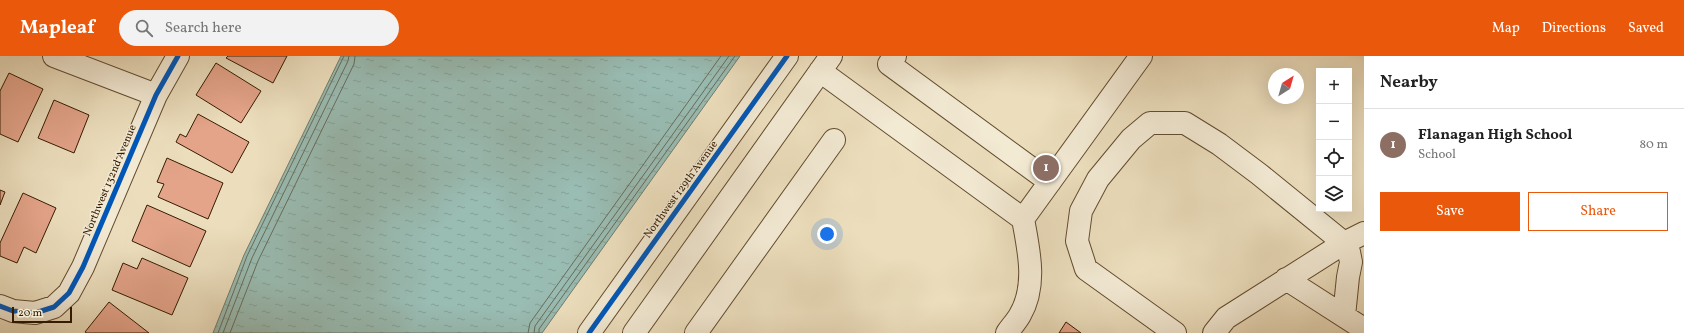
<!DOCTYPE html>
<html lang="en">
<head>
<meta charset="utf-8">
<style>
  :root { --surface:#fff; --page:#f2f2f2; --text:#222; --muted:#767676; --line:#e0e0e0; --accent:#ea580c }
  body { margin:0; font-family:Vollkorn,serif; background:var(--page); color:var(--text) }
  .controls { position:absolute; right:12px; top:12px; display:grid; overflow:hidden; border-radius:0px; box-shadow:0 4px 16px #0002 }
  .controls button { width:36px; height:36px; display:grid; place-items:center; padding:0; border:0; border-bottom:1px solid var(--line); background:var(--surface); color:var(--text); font:20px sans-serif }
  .compass { position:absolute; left:1268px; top:12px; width:36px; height:36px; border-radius:50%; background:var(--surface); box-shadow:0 4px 16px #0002; rotate:37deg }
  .scale { position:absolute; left:12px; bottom:10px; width:60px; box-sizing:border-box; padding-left:4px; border:2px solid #351b00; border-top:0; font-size:11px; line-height:14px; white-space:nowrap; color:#351b00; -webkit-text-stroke:3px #f3ead4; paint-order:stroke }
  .you { position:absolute; left:827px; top:178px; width:14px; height:14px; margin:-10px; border:3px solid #fff; border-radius:50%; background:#1a73e8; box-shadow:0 0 0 6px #1a73e833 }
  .badge { display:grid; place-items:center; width:26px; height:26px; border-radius:50%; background:var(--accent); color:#fff; font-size:13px; font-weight:700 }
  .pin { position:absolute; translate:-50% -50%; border:2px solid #fff; box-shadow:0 1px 4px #0006 }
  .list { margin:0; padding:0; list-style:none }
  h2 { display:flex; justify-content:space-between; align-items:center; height:52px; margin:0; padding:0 16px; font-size:17px }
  h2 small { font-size:13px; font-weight:400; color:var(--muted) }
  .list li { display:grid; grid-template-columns:26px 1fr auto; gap:12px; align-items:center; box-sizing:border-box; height:72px; padding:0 16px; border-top:1px solid var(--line) }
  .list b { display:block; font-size:15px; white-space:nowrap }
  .list p { margin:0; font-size:13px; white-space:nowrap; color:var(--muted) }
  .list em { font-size:13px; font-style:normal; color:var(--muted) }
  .actions { display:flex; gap:8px; padding:12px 16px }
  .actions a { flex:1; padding:9px 0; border:1px solid var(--accent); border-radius:0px; text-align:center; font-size:14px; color:var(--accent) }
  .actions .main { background:var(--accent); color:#fff }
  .icon { flex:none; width:22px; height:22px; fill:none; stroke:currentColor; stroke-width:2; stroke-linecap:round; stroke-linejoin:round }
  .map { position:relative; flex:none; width:1364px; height:277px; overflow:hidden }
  header { display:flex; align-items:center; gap:24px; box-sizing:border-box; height:56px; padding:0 20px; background:var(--accent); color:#fff }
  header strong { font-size:19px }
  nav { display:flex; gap:22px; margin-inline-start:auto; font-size:14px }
  .search { width:280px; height:36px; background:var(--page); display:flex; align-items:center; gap:10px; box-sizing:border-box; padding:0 14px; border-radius:22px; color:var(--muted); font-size:15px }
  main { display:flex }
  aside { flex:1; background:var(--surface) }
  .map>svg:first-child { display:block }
</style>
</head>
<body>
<header>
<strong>Mapleaf</strong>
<div class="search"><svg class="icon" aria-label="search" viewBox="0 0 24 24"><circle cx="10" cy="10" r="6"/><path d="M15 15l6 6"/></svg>Search here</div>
<nav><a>Map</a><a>Directions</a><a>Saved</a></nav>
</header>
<main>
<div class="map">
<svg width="1364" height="277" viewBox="0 0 1364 277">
  <defs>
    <pattern id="water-ripples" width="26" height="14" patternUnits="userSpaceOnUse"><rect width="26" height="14" fill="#99bcb3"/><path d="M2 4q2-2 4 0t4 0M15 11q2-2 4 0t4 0" fill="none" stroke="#84a198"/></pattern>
  </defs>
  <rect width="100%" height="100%" fill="#ecdebd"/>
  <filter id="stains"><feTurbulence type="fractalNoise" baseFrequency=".005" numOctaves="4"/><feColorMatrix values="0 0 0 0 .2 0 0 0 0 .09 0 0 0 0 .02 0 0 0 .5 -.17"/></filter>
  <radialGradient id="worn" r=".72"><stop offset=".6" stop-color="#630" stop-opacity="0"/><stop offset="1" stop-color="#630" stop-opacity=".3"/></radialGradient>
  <path fill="url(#water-ripples)" stroke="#717c6b" d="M341 0H740L542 277H213L244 199Z"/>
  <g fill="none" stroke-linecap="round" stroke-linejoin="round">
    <path stroke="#676c5a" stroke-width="1" d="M218 277 247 200 344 0
      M223 277 252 202 348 5 349 0
      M230 277 258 205 354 8 355 0
      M528 277 530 267 721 0
      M534 277 535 270 729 0
      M539 277V273L735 0"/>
  </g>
  <path fill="#e4a48a" stroke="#351b00" d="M228 0H287L273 27 226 2Z
    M216 7 261 35 241 67 196 39Z
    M9 17 43 33 18 86 0 78V35Z
    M54 44 89 59 74 97 38 82Z
    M198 58 249 86 232 117 176 86 180 78 186 81Z
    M167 102 223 127 208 163 158 141 164 128 157 126Z
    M0 134 5 136 0 149Z
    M23 137 56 152 36 197 24 191 17 207 0 200V187Z
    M147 149 206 175 190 211 132 185Z
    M142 202 188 222 172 259 112 234 123 207 137 213Z
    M109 246 149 277H87L85 276Z
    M1066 266 1081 277H1059Z"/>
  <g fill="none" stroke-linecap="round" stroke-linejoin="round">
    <g stroke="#634c2f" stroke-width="24">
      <path id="minor" d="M54 0 156 39
        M895 0 889 8 1050 126
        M820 15 1023 163C1029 195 1037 230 1020 259 1016 266 1011 271 1007 277
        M1023 163 1141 0
        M1286 223 1364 273
        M0 250 13 255 35 257 54 251 69 237 83 211 156 39 178 0
        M589 277 787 0
        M634 277 831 0
        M696 277 834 84
        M1175 277 1086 213 1077 185 1081 155 1098 123 1131 83 1150 67H1185L1219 88 1259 118 1344 187 1349 196 1351 206 1348 221 1344 260
        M1214 277 1226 262 1344 187 1364 177"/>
    </g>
    <use href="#minor" stroke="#f3ead4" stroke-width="22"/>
    <g stroke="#f3ead4" stroke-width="8">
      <path id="cycleway" d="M0 250 13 255 35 257 54 251 69 237 83 211 156 39 178 0
        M589 277 787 0"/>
    </g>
    <use href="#cycleway" stroke="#0057b8" stroke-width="5"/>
  </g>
  <g text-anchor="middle" stroke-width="3" stroke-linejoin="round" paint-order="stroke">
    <g font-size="11" fill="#351b00" stroke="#f3ead4">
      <text transform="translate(109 124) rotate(-67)" y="4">Northwest 132nd Avenue</text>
      <text transform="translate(680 133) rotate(-54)" y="4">Northwest 129th Avenue</text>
    </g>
  </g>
  <rect width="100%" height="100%" filter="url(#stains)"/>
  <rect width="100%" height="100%" fill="url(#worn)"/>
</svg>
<div class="controls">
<button>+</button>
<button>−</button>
<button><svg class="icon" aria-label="locate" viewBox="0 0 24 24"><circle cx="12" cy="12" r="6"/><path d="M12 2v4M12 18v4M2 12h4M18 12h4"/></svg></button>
<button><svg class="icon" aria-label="layers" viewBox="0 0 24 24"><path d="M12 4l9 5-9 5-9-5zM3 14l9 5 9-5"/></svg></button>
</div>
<svg class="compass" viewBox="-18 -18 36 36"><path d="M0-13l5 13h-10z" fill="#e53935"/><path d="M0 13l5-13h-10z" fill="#767676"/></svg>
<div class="scale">20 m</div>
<div class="you"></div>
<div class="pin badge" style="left:1046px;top:112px;background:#8d6e63">1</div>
</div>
<aside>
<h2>Nearby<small></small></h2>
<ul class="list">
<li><span class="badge" style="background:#8d6e63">1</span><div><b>Flanagan High School</b><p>School</p></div><em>80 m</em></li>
</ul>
<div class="actions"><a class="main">Save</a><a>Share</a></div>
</aside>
</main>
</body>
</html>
